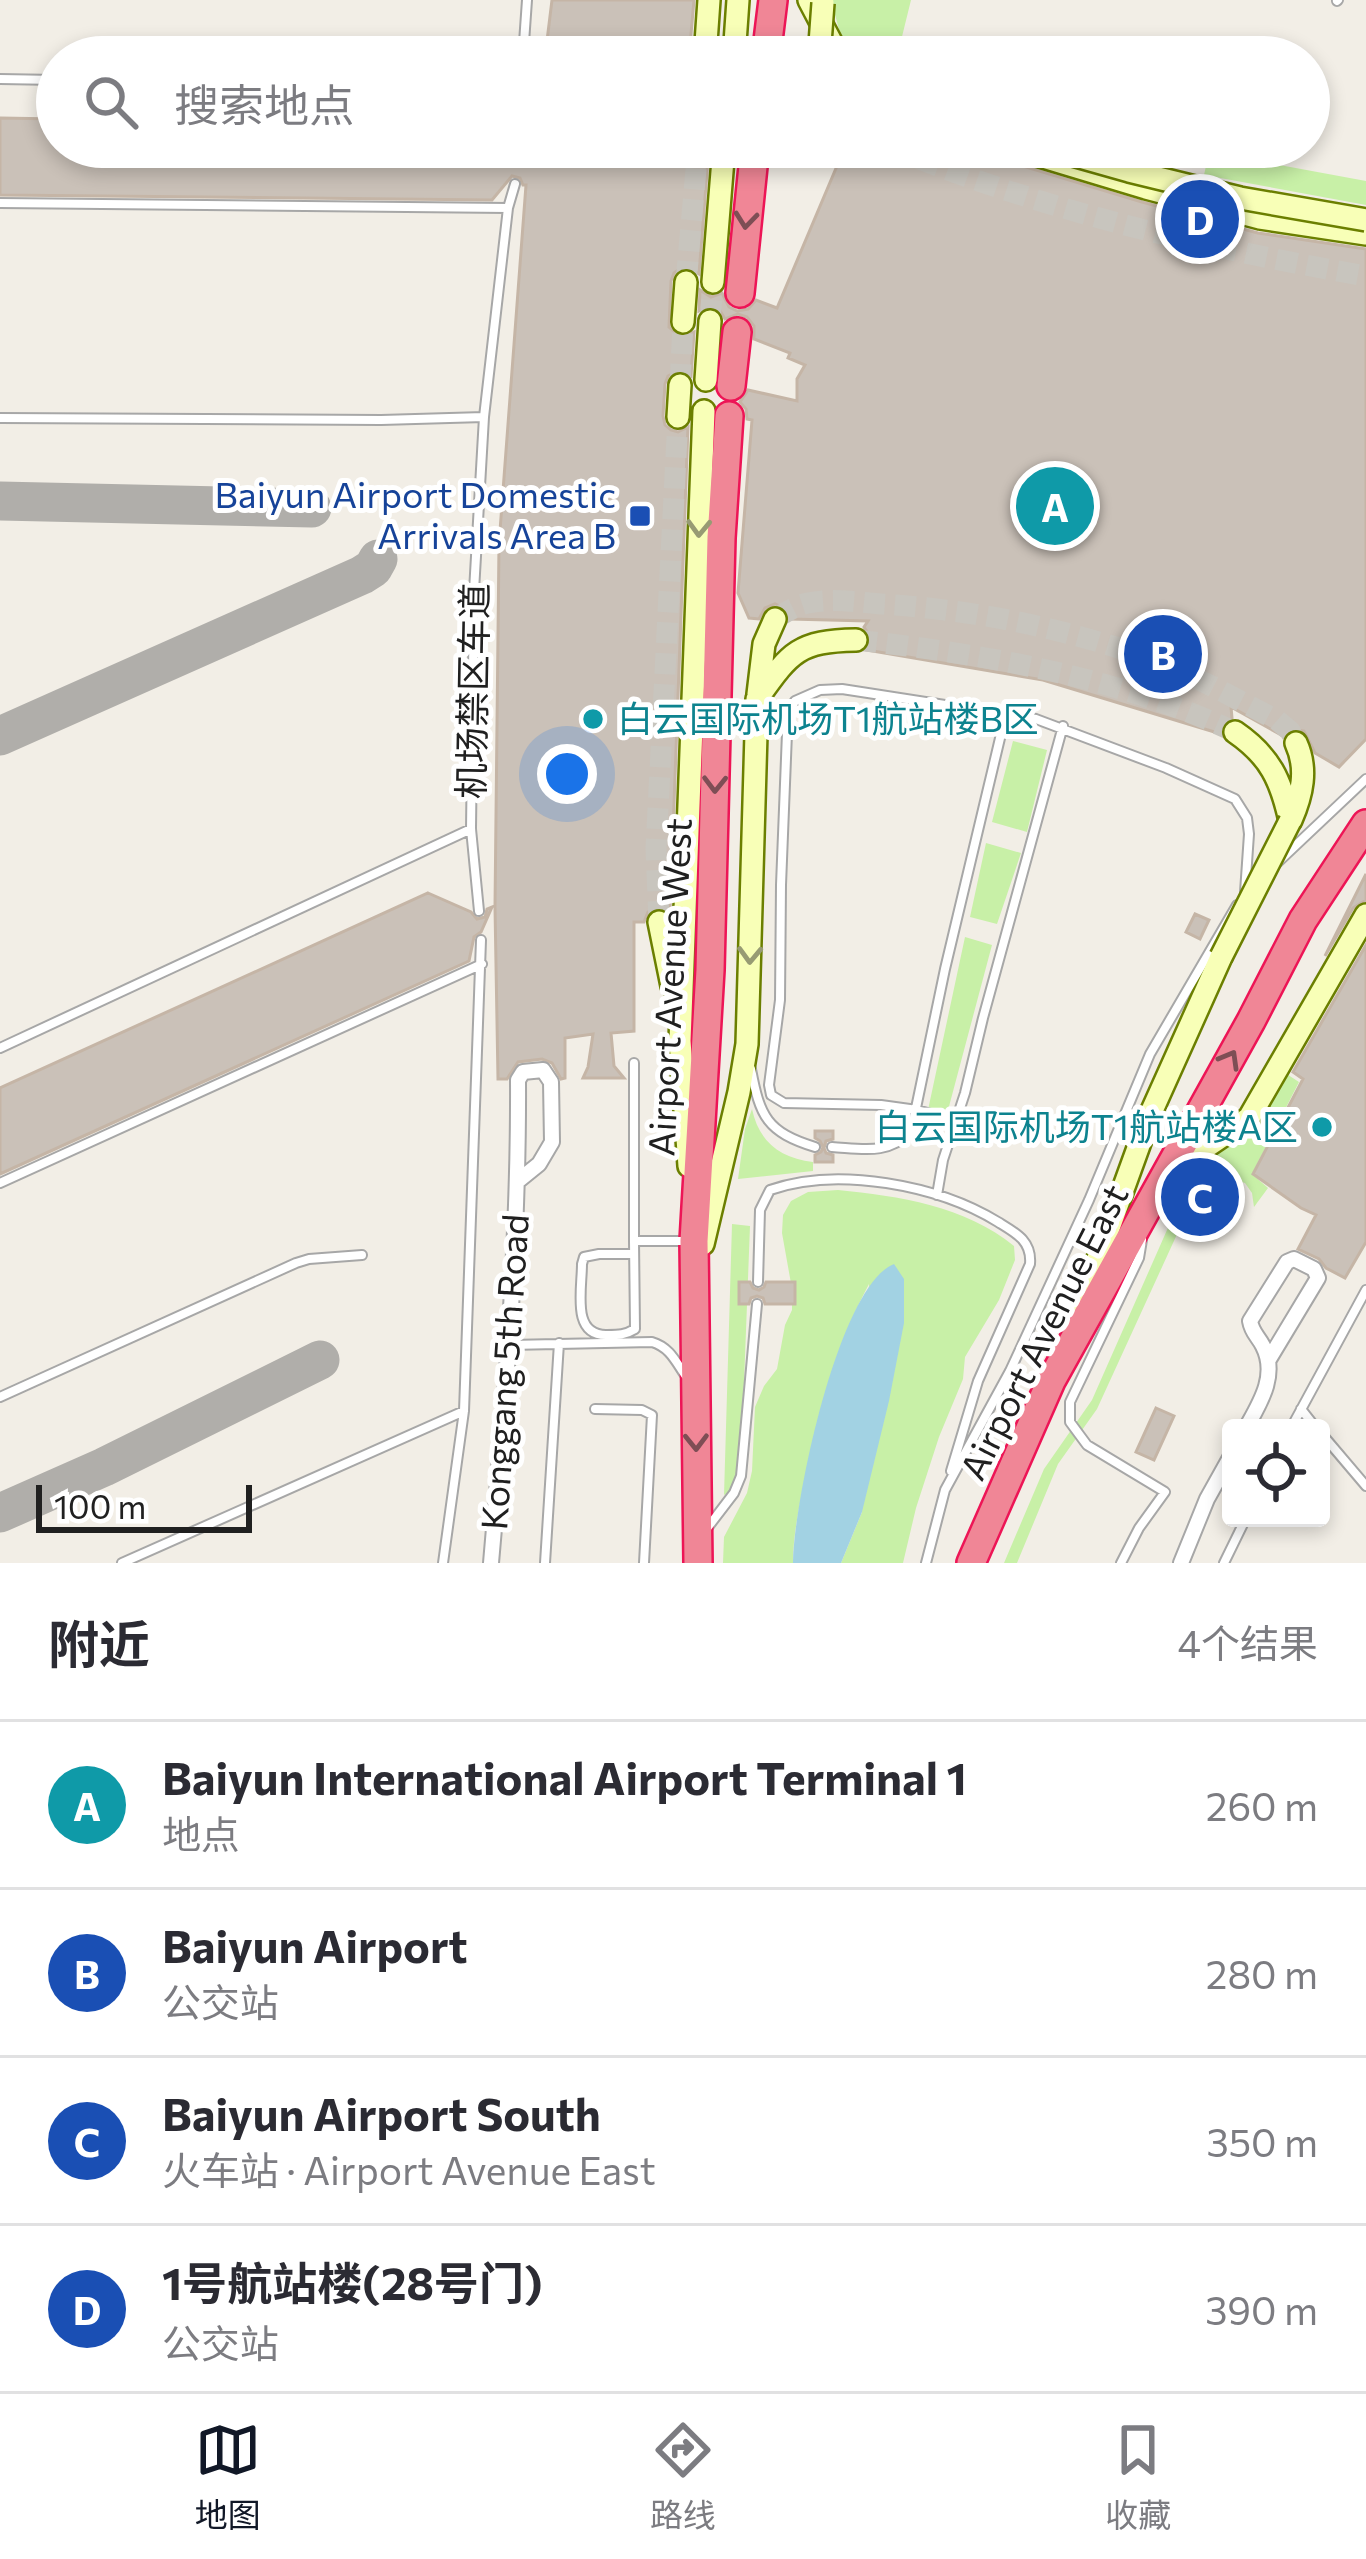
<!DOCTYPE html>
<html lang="zh">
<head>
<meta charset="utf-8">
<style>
  :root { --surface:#fff; --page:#f7f7f7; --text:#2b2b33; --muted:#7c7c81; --line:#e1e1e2; --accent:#111827 }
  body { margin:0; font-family:Commissioner,"Noto Sans SC",sans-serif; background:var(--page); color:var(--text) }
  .controls { position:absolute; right:36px; bottom:36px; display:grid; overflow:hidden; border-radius:12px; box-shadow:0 6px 18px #0003 }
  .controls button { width:108px; height:108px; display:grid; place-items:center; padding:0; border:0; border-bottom:3px solid var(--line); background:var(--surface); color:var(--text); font:60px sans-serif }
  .scale { position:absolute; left:36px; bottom:30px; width:216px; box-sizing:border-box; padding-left:12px; border:6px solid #202020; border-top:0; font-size:33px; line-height:42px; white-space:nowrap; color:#202020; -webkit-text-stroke:9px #fff; paint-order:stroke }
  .you { position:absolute; left:567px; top:774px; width:42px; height:42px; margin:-30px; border:9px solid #fff; border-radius:50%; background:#1a73e8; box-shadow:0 0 0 18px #1a73e833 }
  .badge { display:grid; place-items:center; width:78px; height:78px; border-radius:50%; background:var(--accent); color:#fff; font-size:39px; font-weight:700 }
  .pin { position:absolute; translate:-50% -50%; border:6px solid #fff; box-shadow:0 3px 12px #0006 }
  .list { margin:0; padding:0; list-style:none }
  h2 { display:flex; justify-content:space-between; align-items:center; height:156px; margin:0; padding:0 48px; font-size:51px }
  h2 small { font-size:39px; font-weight:400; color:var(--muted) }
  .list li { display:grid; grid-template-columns:78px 1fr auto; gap:36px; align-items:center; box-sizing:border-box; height:168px; padding:0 48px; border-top:3px solid var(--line) }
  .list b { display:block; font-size:45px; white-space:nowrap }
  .list p { margin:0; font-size:39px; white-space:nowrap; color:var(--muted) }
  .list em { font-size:39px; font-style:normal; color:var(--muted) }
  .icon { flex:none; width:66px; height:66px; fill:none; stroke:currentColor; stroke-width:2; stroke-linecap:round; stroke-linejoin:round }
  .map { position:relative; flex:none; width:1366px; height:1563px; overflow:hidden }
  .search { position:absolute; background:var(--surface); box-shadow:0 6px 18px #0003; left:36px; right:36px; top:36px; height:132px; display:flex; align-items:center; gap:30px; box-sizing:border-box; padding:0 42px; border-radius:66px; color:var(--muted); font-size:45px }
  .sheet { height:828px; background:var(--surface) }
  nav { display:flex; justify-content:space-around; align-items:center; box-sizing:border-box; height:168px; border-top:3px solid var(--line); background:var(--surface); font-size:33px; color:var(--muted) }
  nav a { display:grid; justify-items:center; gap:6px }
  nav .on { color:var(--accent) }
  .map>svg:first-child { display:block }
</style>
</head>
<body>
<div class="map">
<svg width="1366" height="1563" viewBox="0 0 1366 1563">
  <rect width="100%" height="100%" fill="#f2eee6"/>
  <path fill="#c8f0a7" d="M831 0H911L897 57H855L840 33Z
    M1209 152 1366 181V205L1204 175Z
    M1013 741 1047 750 1027 832 992 822Z
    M986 843 1021 853 997 924 970 917Z
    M965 937 992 945 947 1114 928 1110Z
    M1282 1071 1299 1082 1252 1174 1268 1188 1254 1207 1252 1193 1245 1183C1224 1176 1210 1179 1195 1195L1097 1409 1058 1464 1017 1563H1004L1044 1469 1092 1400 1182 1196 1204 1158Z
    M752 1109C759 1142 780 1158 813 1162V1171L738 1179 745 1129Z
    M838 1190C899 1196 965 1206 1014 1246L1015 1260 999 1300 965 1357 963 1379 939 1437 916 1508 903 1563H841L862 1512 869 1284C837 1345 823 1395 809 1461 802 1494 793 1529 793 1563H723L724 1537 747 1493 752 1471 755 1407 764 1386 777 1369 785 1325 792 1310V1289L782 1233 783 1215 791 1201 808 1192Z
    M732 1224 750 1226 744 1383 736 1478 732 1490 724 1495Z"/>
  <path fill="#a2d2e3" d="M894 1264 904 1279V1323L889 1401 862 1512 841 1563H793C793 1505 838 1286 894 1264Z"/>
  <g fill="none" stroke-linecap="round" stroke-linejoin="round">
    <path stroke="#b0aeaa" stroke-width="39" d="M0 501 312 508
      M0 736 362 575 373 568 378 559
      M0 1513 104 1467 320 1360"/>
  </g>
  <path fill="#cac1b8" stroke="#c5b5a6" stroke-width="3" d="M552 0H694L689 57H545Z
    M0 118 57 119V147H497L516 166 522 164 525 159H534L535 147H709L699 274 688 267 681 268 674 273 671 281 669 327 681 337 694 332 691 376 680 370 668 376 665 384 663 416 665 425 671 430 678 432 688 427 670 912 663 908H655L648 912 644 922H634V1031L611 1033 614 1066 624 1078H583L588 1067 593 1034 565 1038V1078L561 1079 552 1063 542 1059 518 1062 507 1079H498L495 907 499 544 526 185H523L520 178 512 176 492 200 0 195Z
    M845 147H987L996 150 1006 161 1142 202 1258 233 1366 249V739L1339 767 1315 753 1304 731 1292 729 1283 736 1231 707 1232 718 1222 724 1221 734 1043 680 867 650 871 638 864 627 868 621 790 619 786 609 775 604 765 608 759 619 749 618 738 593 752 420 747 419 746 409 740 402 748 390 797 401V379L805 365 788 358 790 353 754 339V326L747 317 738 314 725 319 719 309 712 306 699 311 700 290 711 297 722 293 729 307 737 311 748 309 756 300 777 308Z
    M1366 874V900L1353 908 1325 956Z
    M428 893 471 912 477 919 485 917 487 909 492 907 481 932 474 937 469 961 0 1174V1088Z
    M1195 914 1209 920 1200 939 1186 932Z
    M1366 945V1242L1345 1278 1326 1268 1319 1259 1298 1249 1316 1215 1301 1208 1253 1174 1303 1079 1293 1072Z
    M815 1131H833V1139L826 1141 824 1148 826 1153 833 1155V1162H815V1155L821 1152 823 1147 820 1141 815 1138Z
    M739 1282H750L753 1288 759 1290 764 1287 766 1282H795V1304H765L763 1298 757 1296 751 1298 749 1304H739Z
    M1156 1408 1174 1416 1154 1460 1136 1452Z"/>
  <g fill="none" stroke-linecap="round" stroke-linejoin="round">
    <path stroke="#c8c5be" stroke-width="21" stroke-dasharray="21 10" stroke-linecap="butt" d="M890 147C1040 210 1205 248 1366 276
      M686 282 698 147
      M710 321 713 282
      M680 385 683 322
      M775 619C786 612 795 606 808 603 831 598 858 602 881 604 976 610 1072 629 1161 663 1200 678 1239 701 1277 720L1290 731 1296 743
      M856 640C984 654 1118 677 1235 732
      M659 922 656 848 678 417"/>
    <g stroke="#a7a7a7" stroke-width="12">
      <path id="lane" d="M1337 1 1338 0
        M523 57 527 0
        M0 79 57 80
        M517 158V147
        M0 203 508 208
        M0 418 381 420 484 417
        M1276 864 1366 779
        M479 911 471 829 474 591 484 417 508 208 515 184
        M0 1048 471 829
        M634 1063V1241
        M751 1069C760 1117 767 1132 815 1147
        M955 1121 917 1110 881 1105 784 1103 771 1095 769 1085 780 1000 781 885 787 733 788 715 795 701 820 690 842 689 1036 719 1166 768 1235 799 1247 818 1249 834 1245 892
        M832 1147C864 1149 887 1155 911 1132L945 969 1006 713
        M0 1183 482 964
        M937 1195 943 1160 965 1093 983 1018 1063 726
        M634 1254H599L584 1257 582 1264C582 1290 571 1336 607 1335 619 1335 625 1335 635 1329L634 1241H685
        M758 1282 760 1210 770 1190C837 1166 938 1185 998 1222 1016 1233 1032 1241 1030 1264L978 1381 951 1471
        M510 1345 652 1342C669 1347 675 1360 685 1375
        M0 1397 296 1263 309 1259 362 1255
        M595 1409 642 1410 652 1415 644 1563
        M1301 1409 1316 1428
        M1291 1428 1366 1290
        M1321 1433 1366 1486
        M705 1531 734 1493 741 1476 757 1304
        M122 1563 464 1411
        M443 1563 464 1411 481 940
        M545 1563 559 1343
        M926 1563 945 1490 1010 1371 1089 1200 1150 1054 1237 905
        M1121 1563 1139 1528 1165 1492 1087 1445 1070 1422V1402L1139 1258 1142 1240
        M1224 1563 1246 1518"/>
    </g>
    <g stroke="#a7a7a7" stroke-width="18">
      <path id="street" d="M1246 1428C1260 1403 1278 1375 1263 1346 1258 1336 1252 1333 1250 1321L1287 1262 1294 1259 1314 1269 1318 1278 1268 1361
        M491 1563C505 1402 519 1242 518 1080L523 1072 543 1070 551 1082 552 1142 539 1164 518 1181
        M1181 1563 1207 1499 1231 1456"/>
    </g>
    <g stroke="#6b7f00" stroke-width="26">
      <path id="secondary" d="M809 0 839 57
        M705 57 709 0
        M734 57 738 0
        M1010 147 1146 188 1260 218 1366 234
        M713 282 724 147
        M683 322 686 282
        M706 380 710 321
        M678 417 680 385
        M758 694 764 644 775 619
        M1235 732C1270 756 1281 780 1290 821
        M1291 820C1302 795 1308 769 1296 743
        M659 922 672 986
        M689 1166 680 1041 704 411
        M1169 1172 1249 1118 1366 915
        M703 1244 739 1092 747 1044 757 699C790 653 797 641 856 640
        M1080 1308 1150 1115 1221 957"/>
    </g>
    <g stroke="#ed1556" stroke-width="32">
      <path id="highway" d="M766 57 773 0
        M740 293 755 147
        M731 386 737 332
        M698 1563 694 1241 710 970 721 538 729 416
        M971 1563 1051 1381 1251 1021 1303 920 1366 824"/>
    </g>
    <use href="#lane" stroke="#fff" stroke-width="8"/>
    <use href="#street" stroke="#fff" stroke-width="14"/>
    <use href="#secondary" stroke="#f8ffb7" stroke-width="21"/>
    <use href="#highway" stroke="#f08696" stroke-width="27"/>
    <g stroke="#6b7f00" stroke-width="26" stroke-linecap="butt">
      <path id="secondary-bridge" d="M819 57 823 3
        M1044 147 1129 171 1240 198 1366 220
        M1221 957 1290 821"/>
    </g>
    <use href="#secondary-bridge" stroke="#f8ffb7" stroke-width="21"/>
  </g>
  <defs><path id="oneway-chevron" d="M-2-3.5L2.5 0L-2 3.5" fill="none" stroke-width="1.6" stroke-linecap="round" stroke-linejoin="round" transform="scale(3)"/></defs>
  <g stroke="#7e4e55">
    <use href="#oneway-chevron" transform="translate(746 220) rotate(96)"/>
    <use href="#oneway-chevron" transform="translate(715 784) rotate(91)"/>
    <use href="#oneway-chevron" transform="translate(1230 1059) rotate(-60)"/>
    <use href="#oneway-chevron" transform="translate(696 1442) rotate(89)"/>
  </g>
  <g stroke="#979b73">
    <use href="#oneway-chevron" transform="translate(699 528) rotate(92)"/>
    <use href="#oneway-chevron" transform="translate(750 955) rotate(92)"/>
  </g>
  <rect fill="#1a4fb4" stroke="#fff" stroke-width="4.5" x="628" y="504" width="24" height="24" rx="6"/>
  <g fill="#0f9aa8" stroke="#fff" stroke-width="4.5">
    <circle cx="593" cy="719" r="12"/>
    <circle cx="1322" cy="1127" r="12"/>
  </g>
  <g text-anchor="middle" stroke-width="10" stroke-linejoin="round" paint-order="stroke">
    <g font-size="36" fill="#164399" stroke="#fff" text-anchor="end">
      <text x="616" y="508">Baiyun Airport Domestic<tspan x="616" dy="41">Arrivals Area B</tspan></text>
    </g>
    <g font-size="36" fill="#202020" stroke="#fff">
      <text transform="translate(473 691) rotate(-89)" y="13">机场禁区车道</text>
      <text transform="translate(670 987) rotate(-87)" y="13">Airport Avenue West</text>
      <text transform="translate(1044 1332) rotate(-63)" y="13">Airport Avenue East</text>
      <text transform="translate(505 1372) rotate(-86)" y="13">Konggang 5th Road</text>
    </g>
    <g font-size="36" fill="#0d838f" stroke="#fff" text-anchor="start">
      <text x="617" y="732">白云国际机场T1航站楼B区</text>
      <text x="1298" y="1140" text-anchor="end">白云国际机场T1航站楼A区</text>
    </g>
  </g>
</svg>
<div class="controls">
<button><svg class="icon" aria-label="locate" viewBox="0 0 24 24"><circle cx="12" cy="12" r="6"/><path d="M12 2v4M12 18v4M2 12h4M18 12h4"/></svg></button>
</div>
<div class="scale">100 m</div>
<div class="you"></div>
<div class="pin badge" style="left:1055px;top:506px;background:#0f9aa8">A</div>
<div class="pin badge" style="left:1163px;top:654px;background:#1a4fb4">B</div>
<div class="pin badge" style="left:1200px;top:1197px;background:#1a4fb4">C</div>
<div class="pin badge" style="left:1200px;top:219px;background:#1a4fb4">D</div>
<div class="search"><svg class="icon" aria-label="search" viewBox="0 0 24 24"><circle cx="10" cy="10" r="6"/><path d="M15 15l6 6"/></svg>搜索地点</div>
</div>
<section class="sheet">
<h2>附近<small>4个结果</small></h2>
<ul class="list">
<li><span class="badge" style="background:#0f9aa8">A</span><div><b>Baiyun International Airport Terminal 1</b><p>地点</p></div><em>260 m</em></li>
<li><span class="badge" style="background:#1a4fb4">B</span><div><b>Baiyun Airport</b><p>公交站</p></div><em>280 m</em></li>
<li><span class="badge" style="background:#1a4fb4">C</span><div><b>Baiyun Airport South</b><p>火车站 · Airport Avenue East</p></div><em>350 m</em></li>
<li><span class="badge" style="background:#1a4fb4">D</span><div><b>1号航站楼(28号门)</b><p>公交站</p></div><em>390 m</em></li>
</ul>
</section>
<nav>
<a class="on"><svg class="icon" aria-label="map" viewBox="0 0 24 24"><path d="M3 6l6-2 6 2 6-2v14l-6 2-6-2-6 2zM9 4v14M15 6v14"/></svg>地图</a>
<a><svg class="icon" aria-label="directions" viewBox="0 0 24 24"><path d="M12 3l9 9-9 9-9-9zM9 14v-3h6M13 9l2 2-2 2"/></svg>路线</a>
<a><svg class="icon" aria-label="saved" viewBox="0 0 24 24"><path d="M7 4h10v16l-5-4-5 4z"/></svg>收藏</a>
</nav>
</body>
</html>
